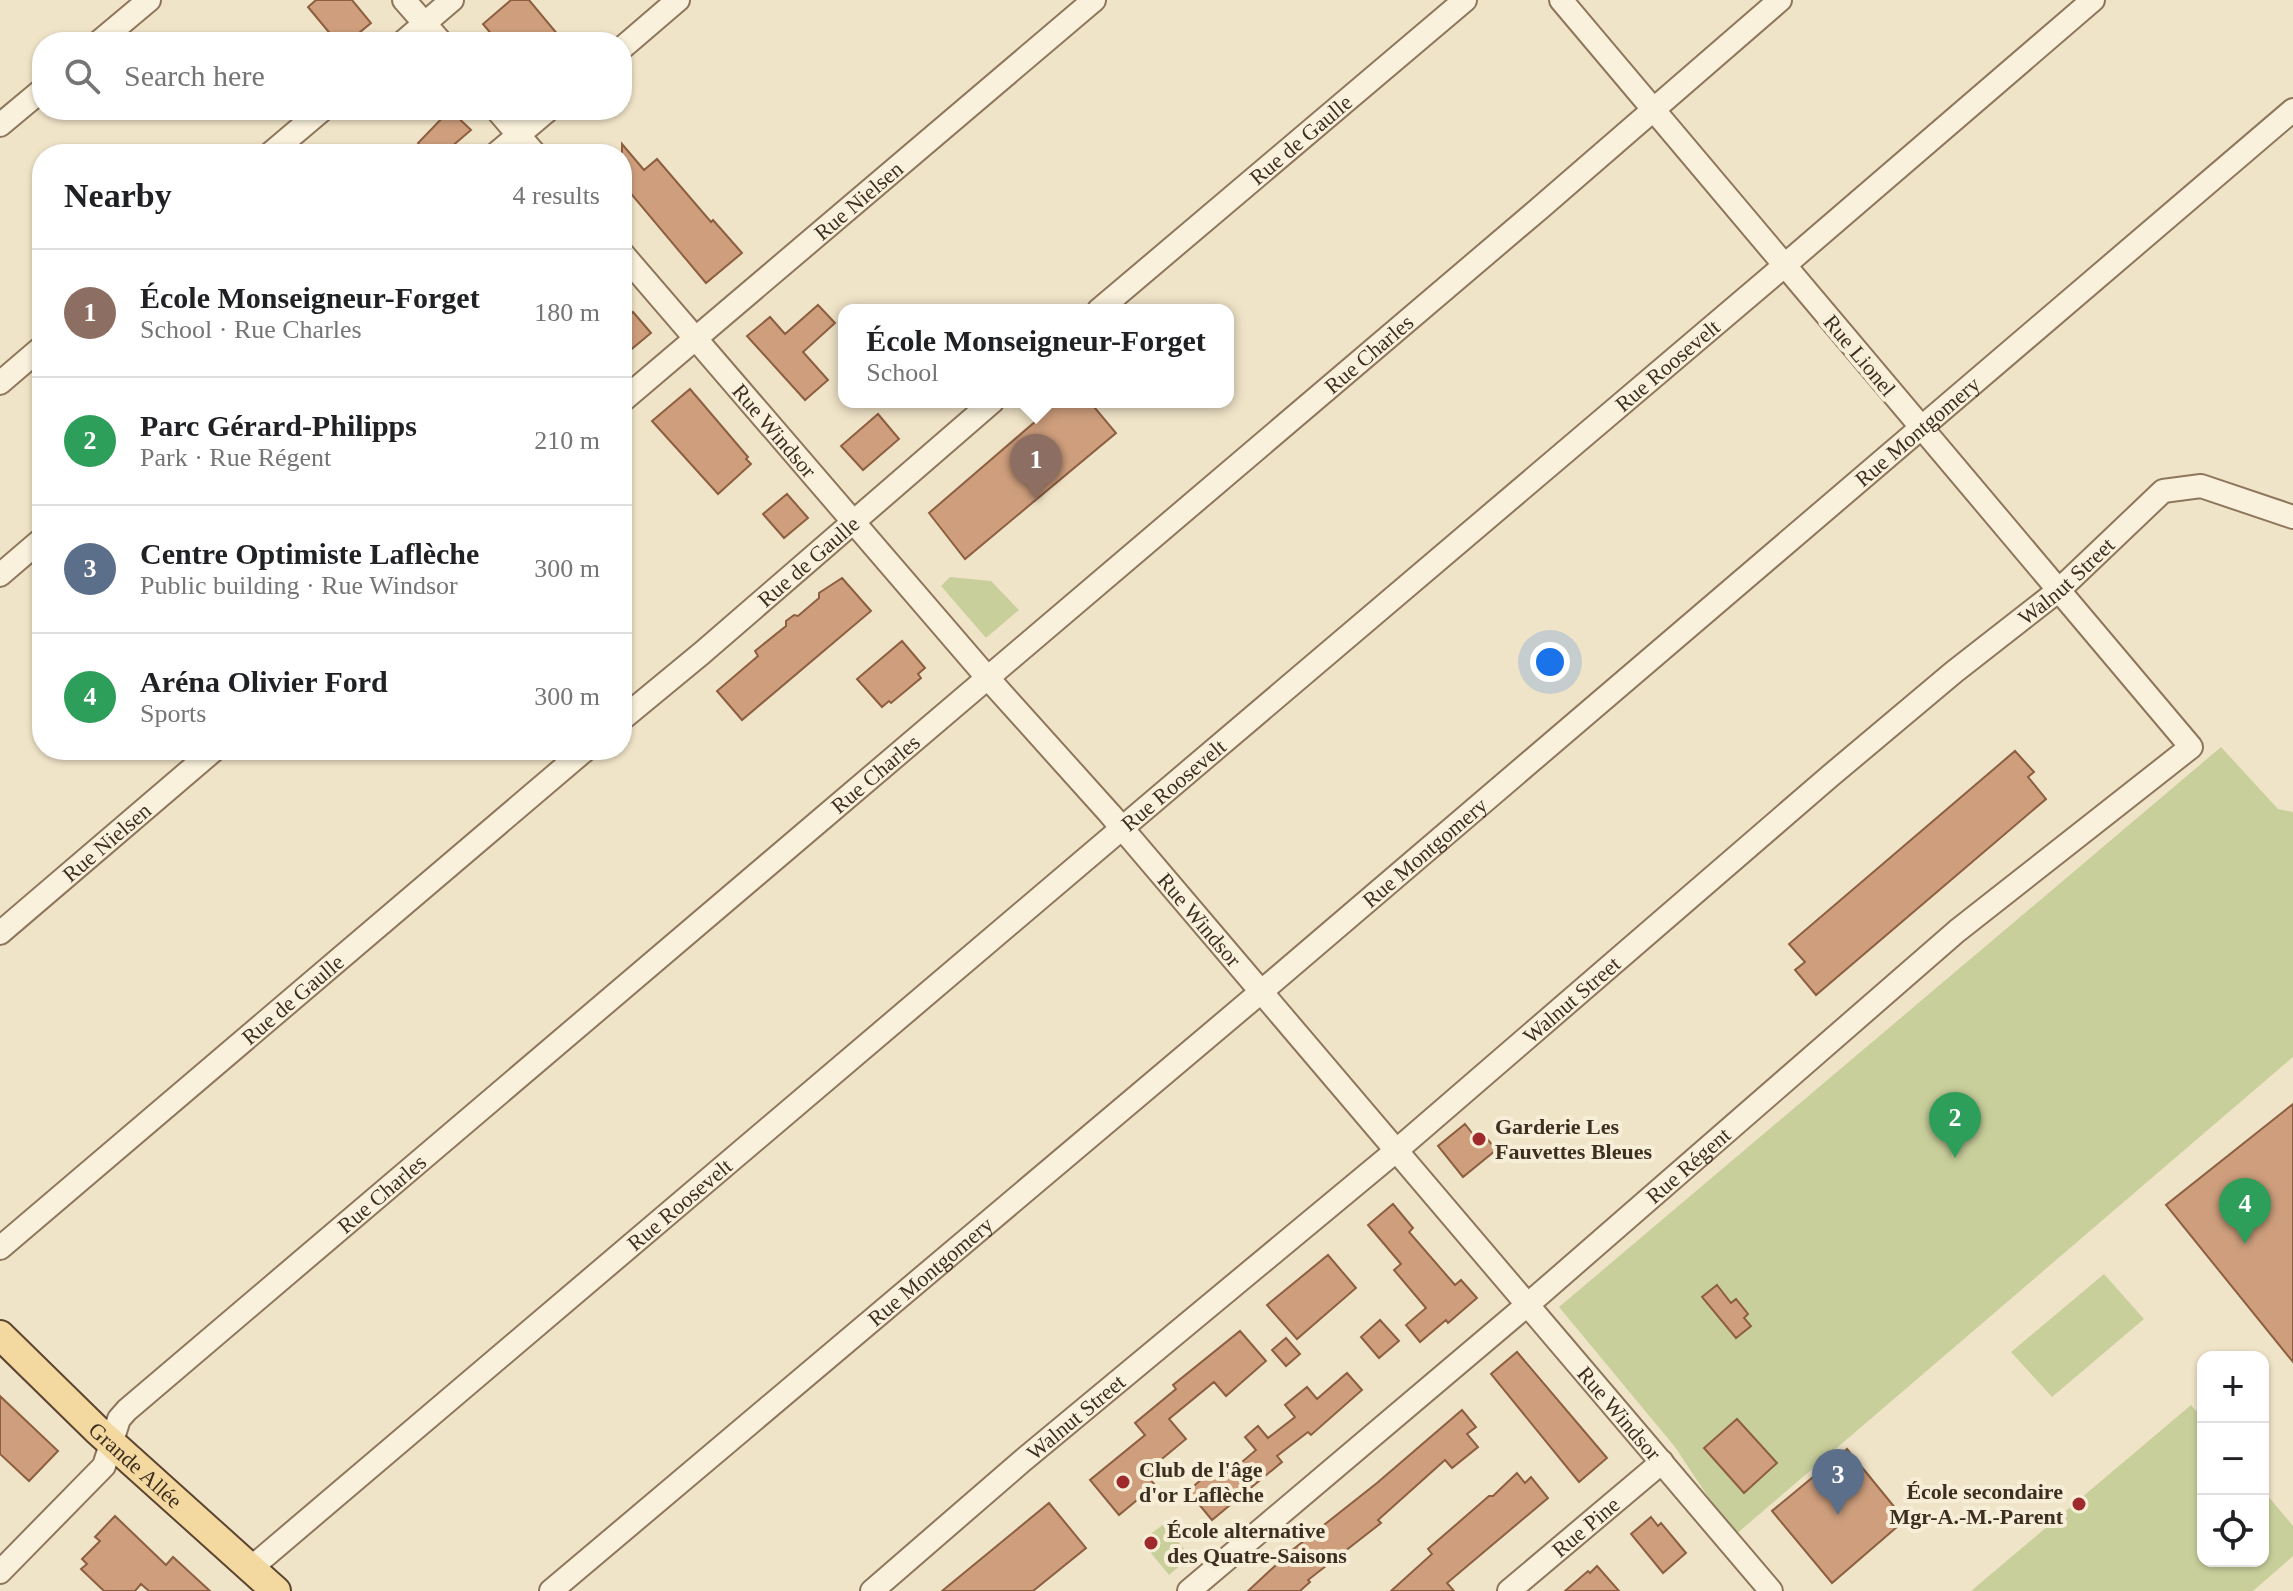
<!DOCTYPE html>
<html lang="en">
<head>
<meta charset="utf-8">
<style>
  :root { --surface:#fff; --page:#f2f2f2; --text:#202124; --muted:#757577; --line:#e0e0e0; --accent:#9e2a2b }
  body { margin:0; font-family:Georgia,serif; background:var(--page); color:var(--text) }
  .controls { position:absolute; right:24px; bottom:24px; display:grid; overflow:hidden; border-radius:16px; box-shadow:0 2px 6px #0004 }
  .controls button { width:72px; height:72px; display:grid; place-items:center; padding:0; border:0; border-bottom:2px solid var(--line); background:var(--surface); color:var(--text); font:40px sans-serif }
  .you { position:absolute; left:1550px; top:662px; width:28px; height:28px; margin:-20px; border:6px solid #fff; border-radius:50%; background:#1a73e8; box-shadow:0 0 0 12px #1a73e833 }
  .badge { display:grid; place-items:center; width:52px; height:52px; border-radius:50%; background:var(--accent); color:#fff; font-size:26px; font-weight:700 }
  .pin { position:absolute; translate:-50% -66px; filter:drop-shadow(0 2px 4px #0008) }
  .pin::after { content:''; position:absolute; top:42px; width:28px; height:24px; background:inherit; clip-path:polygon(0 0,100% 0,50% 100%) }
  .popup { position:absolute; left:838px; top:304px; width:396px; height:104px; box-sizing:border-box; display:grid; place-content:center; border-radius:16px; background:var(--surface); filter:drop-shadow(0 2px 6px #0005); font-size:26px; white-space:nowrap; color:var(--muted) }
  .popup b { font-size:30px; color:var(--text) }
  .popup::after { content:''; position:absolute; left:50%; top:100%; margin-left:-16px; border:16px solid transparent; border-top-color:var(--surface) }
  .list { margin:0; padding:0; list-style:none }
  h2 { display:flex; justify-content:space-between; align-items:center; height:104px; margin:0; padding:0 32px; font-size:34px }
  h2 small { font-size:26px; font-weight:400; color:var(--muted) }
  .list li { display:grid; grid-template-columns:52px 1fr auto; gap:24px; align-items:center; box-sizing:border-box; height:128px; padding:0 32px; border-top:2px solid var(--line) }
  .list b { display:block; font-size:30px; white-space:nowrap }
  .list p { margin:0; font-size:26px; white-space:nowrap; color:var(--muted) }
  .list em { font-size:26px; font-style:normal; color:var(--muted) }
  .icon { flex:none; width:44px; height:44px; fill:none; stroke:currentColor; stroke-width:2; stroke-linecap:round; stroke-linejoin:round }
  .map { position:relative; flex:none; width:2293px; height:1591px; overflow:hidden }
  .search { position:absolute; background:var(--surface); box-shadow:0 2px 6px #0004; left:32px; top:32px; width:600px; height:88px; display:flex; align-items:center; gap:20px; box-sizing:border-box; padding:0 28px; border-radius:32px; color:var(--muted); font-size:30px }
  .panel { position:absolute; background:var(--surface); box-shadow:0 2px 6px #0004; left:32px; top:144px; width:600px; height:616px; border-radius:32px }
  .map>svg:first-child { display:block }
</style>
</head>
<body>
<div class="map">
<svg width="2293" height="1591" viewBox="0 0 2293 1591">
  <rect width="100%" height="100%" fill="#f0e4c8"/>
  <path fill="#c9cf9b" d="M950 577 991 581 1019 610 986 638 941 586Z
    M2221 747 2278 809 2293 812V1057L1734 1536 1675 1447 1559 1307Z
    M2104 1274 2144 1319 2052 1397 2011 1352Z
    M2191 1405 2203 1419V1561H2263V1490L2293 1526V1556L2253 1591H1971Z
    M1164 1524 1191 1557 1169 1575 1141 1541Z"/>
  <path fill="#cf9f7d" stroke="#8d5f41" stroke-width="2" d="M316 0H352L371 23 348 42H337L308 7Z
    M511 0H529L564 42H498L483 24Z
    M450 110 471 130 443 154H427L418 143Z
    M622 144 644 170 657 159 711 222 713 220 742 253 706 283 622 183Z
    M818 305 835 323 803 352 828 380 805 400 747 336 770 317 785 334Z
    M633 312 651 333 622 357V321Z
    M690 389 748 457 746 459 751 464 718 494 652 421Z
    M1058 402H1090L1116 433 965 559 929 513Z
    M878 414 899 439 863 470 841 446Z
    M787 494 808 518 784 538 763 514Z
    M842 578 871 611 742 720 717 691 758 656 755 651 786 626V621L794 615 798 616 819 598V593Z
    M902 641 925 668 918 674 921 678 891 703 889 701 882 707 857 679Z
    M2015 751 2034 772 2028 777 2046 799 1816 995 1795 970 1805 962 1789 944Z
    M2293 1104V1362L2166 1205Z
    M1465 1124 1479 1142 1486 1137 1496 1150 1463 1177 1438 1146Z
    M1393 1204 1413 1228 1409 1232 1455 1285 1461 1280 1477 1298 1448 1323 1446 1320 1420 1342 1406 1325 1426 1308 1394 1270 1401 1264 1368 1225Z
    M1328 1255 1356 1288 1297 1339 1267 1305Z
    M1717 1285 1731 1303 1736 1299 1748 1314 1744 1318 1751 1326 1736 1338 1702 1297Z
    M1380 1320 1399 1341 1379 1358 1361 1337Z
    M1240 1331 1266 1361 1226 1396 1214 1382 1169 1419 1186 1439 1145 1473 1155 1485 1119 1515 1090 1480 1145 1435 1135 1423 1176 1389 1173 1385Z
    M1286 1338 1300 1354 1286 1366 1272 1350Z
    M1517 1352 1607 1458 1579 1482 1491 1374Z
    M1347 1373 1362 1390 1311 1435 1308 1432 1277 1456 1282 1462 1212 1520 1188 1491 1210 1472 1214 1477 1224 1468 1228 1474 1256 1450 1245 1437 1258 1426 1268 1438 1295 1417 1285 1405 1307 1387 1317 1399Z
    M0 1396 58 1451 29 1481 0 1454Z
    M1462 1410 1476 1427 1467 1434 1478 1447 1452 1468 1445 1460 1378 1520 1381 1523 1308 1580 1310 1582 1300 1591H1248L1291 1551 1377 1483Z
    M1737 1419 1777 1463 1744 1493 1704 1448Z
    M1847 1449 1905 1520 1832 1583 1772 1511Z
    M1517 1473 1525 1483 1531 1477 1548 1498 1447 1583 1454 1591H1391L1432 1554 1428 1549 1489 1496H1493Z
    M1049 1503 1086 1548 1033 1591H942Z
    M115 1516 166 1565 173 1557 210 1591H149L141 1584 135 1591H104L81 1569 87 1564 82 1559 100 1541 95 1537Z
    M1651 1517 1658 1526 1661 1523 1686 1553 1663 1573 1631 1534Z
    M1597 1566 1619 1591H1565L1588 1571 1590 1573Z"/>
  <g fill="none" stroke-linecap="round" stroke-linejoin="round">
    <g stroke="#8d765c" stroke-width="26">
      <g id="minor">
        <path d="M404 0 441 42"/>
        <path d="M99 42 149 0"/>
        <path d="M403 42 452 0"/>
        <path d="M622 48 678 0"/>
        <path d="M497 110 535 154"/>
        <path d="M0 125 42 90"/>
        <path d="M270 154 322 110"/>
        <path d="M496 154 548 110"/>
        <path id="s1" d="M622 253 986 676 1110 814 1771 1591"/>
        <path id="s2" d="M1099 310 1465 0"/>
        <path d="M0 383 42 347"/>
        <path id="s3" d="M622 401 1094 0"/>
        <path d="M0 575 42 539"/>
        <path id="s4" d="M622 719 702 653 992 402"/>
        <path id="s5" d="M0 933 214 750"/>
        <path id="s6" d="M0 1248 585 750"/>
        <path id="s7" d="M251 1568 1771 277 2093 0"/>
        <path id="s8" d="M0 1572 104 1466 119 1419 127 1410 1540 208 1780 0"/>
        <path id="s9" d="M551 1591 1262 991 2293 110"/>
        <path id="s10" d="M872 1591 1021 1462 1397 1150 1829 777 1954 672 2059 590 2163 491 2201 486 2293 517"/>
        <path id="s11" d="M1189 1591 1540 1294 1957 931 2191 747 1561 0"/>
        <path id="s12" d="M1509 1591 1662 1462"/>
      </g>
    </g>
    <g stroke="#5b4430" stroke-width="32">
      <g id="major">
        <path id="s13" d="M0 1335 97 1430 276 1591"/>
      </g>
    </g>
    <use href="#minor" stroke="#faf1dc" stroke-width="22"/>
    <use href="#major" stroke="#f3d9a0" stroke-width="28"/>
  </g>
  <g fill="#9e2a2b" stroke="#f7eed8" stroke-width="3">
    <circle cx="1479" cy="1139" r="8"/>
    <circle cx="1123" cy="1482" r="8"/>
    <circle cx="2079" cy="1504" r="8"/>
    <circle cx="1151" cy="1543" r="8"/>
  </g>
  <g text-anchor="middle" stroke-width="8" stroke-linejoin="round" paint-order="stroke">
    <g font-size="22" fill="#3d2e20" stroke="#f7eed8">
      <text dy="8" stroke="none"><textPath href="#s2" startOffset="264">Rue de Gaulle</textPath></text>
      <text dy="8" stroke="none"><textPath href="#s3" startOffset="310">Rue Nielsen</textPath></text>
      <text dy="8" stroke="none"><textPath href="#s8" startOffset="1840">Rue Charles</textPath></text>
      <text transform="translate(1860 355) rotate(50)" y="8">Rue Lionel</text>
      <text dy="8" stroke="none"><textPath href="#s7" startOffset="1858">Rue Roosevelt</textPath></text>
      <text dy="8" stroke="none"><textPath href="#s1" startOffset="234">Rue Windsor</textPath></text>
      <text dy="8" stroke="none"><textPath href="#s9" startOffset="1792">Rue Montgomery</textPath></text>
      <text dy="8" stroke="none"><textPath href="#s4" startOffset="244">Rue de Gaulle</textPath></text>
      <text dy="8" stroke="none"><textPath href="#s10" startOffset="1564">Walnut Street</textPath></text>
      <text dy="8" stroke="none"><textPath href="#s8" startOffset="1192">Rue Charles</textPath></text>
      <text dy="8" stroke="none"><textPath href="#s7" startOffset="1210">Rue Roosevelt</textPath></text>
      <text dy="8" stroke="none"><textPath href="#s5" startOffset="140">Rue Nielsen</textPath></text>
      <text dy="8" stroke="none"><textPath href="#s9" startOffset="1144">Rue Montgomery</textPath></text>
      <text dy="8" stroke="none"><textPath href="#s1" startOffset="882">Rue Windsor</textPath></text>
      <text dy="8" stroke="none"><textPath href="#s6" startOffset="384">Rue de Gaulle</textPath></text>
      <text dy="8" stroke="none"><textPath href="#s10" startOffset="916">Walnut Street</textPath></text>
      <text dy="8" stroke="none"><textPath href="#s11" startOffset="656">Rue Régent</textPath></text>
      <text dy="8" stroke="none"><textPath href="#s8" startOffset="544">Rue Charles</textPath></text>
      <text dy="8" stroke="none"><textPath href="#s7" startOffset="562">Rue Roosevelt</textPath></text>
      <text dy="8" stroke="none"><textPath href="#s9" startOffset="496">Rue Montgomery</textPath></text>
      <text dy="8" stroke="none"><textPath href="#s1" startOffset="1530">Rue Windsor</textPath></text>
      <text dy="8" stroke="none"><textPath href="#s10" startOffset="268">Walnut Street</textPath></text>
      <text dy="8" stroke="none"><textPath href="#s13" startOffset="188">Grande Allée</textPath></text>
      <text dy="8" stroke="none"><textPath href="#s12" startOffset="100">Rue Pine</textPath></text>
    </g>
    <g font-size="22" font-weight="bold" fill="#3d2e20" stroke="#f7eed8" text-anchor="start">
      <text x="1495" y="1134">Garderie Les<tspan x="1495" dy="25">Fauvettes Bleues</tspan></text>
      <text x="1139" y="1477">Club de l'âge<tspan x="1139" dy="25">d'or Laflèche</tspan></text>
      <text x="2063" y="1499" text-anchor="end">École secondaire<tspan x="2063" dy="25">Mgr-A.-M.-Parent</tspan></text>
      <text x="1167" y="1538">École alternative<tspan x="1167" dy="25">des Quatre-Saisons</tspan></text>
    </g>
  </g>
</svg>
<div class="controls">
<button>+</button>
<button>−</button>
<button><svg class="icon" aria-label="locate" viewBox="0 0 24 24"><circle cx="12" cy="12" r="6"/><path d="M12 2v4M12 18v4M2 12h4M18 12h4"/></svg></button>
</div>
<div class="you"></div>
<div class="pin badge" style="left:1036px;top:500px;background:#8d6e63">1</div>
<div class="popup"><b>École Monseigneur-Forget</b>School</div>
<div class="pin badge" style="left:1955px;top:1158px;background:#2e9e5b">2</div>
<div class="pin badge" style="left:1838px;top:1515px;background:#5c6f8a">3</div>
<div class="pin badge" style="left:2245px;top:1244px;background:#2e9e5b">4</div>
<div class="search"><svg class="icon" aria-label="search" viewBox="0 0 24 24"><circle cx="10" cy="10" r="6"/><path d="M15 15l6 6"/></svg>Search here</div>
<section class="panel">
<h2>Nearby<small>4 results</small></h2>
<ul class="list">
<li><span class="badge" style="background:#8d6e63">1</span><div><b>École Monseigneur-Forget</b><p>School · Rue Charles</p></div><em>180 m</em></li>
<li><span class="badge" style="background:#2e9e5b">2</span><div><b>Parc Gérard-Philipps</b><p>Park · Rue Régent</p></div><em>210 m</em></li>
<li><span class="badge" style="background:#5c6f8a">3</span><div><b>Centre Optimiste Laflèche</b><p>Public building · Rue Windsor</p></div><em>300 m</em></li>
<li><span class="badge" style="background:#2e9e5b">4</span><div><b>Aréna Olivier Ford</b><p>Sports</p></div><em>300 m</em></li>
</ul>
</section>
</div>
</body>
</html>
